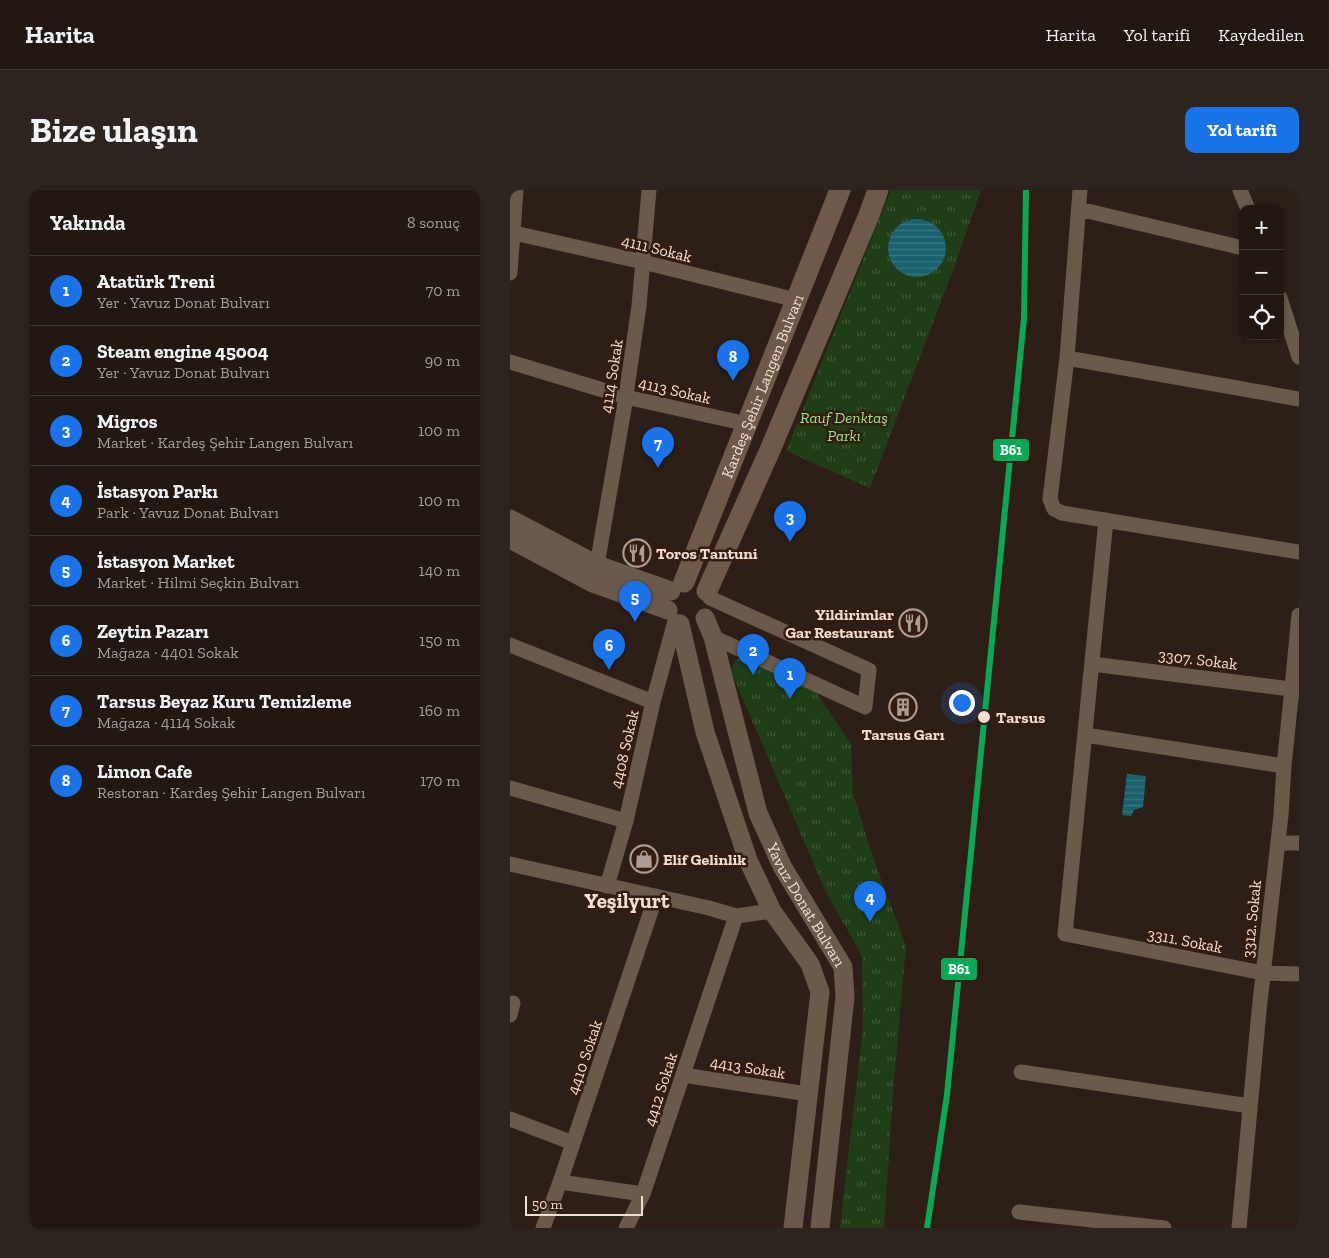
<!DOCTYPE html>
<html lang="tr">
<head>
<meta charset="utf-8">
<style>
  :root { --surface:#221711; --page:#2e241f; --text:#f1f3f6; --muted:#a29f9f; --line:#3f3631; --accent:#1a73e8 }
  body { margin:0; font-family:"Zilla Slab",serif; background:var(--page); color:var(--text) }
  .controls { position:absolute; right:15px; top:15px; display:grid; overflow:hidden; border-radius:10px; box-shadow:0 1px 4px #0004 }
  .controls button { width:45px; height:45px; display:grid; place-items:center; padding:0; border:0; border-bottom:1px solid var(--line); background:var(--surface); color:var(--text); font:25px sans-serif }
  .scale { position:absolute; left:15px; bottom:12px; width:118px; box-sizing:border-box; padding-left:5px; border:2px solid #f1dfd6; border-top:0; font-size:14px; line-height:18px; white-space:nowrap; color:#f1dfd6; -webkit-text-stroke:4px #351c0f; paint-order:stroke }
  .you { position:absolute; left:451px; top:512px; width:18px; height:18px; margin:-12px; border:4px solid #fff; border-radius:50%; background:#1a73e8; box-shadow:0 0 0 8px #1a73e833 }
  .badge { display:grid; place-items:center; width:32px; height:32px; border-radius:50%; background:var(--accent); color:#fff; font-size:16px; font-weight:700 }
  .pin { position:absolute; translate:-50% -41px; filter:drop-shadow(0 1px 2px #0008) }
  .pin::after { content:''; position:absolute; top:26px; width:18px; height:15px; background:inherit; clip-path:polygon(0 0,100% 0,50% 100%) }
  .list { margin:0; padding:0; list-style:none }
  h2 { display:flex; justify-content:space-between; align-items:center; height:65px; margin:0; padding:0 20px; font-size:21px }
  h2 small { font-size:16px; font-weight:400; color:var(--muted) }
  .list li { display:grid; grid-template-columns:32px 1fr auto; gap:15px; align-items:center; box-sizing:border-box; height:70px; padding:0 20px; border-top:1px solid var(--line) }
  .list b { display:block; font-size:19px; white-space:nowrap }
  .list p { margin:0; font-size:16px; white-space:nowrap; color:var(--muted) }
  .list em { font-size:16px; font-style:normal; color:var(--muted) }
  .icon { flex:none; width:28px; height:28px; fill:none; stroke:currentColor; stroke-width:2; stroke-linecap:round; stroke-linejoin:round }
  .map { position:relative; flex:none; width:789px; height:1038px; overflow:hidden; border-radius:10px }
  header { display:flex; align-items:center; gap:30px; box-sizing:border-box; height:70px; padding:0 25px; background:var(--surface); border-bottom:1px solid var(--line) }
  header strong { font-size:24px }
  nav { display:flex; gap:28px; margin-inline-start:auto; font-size:18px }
  .intro { display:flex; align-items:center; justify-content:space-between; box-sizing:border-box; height:120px; padding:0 30px }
  h1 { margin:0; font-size:35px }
  .button { padding:12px 22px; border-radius:10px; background:var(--accent); color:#fff; font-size:18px; font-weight:700 }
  main { display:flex; gap:30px; padding:0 30px }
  aside { flex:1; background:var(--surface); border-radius:10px; box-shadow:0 1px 4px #0004 }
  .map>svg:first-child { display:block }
</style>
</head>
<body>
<header>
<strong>Harita</strong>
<nav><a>Harita</a><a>Yol tarifi</a><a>Kaydedilen</a></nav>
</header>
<div class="intro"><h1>Bize ulaşın</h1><a class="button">Yol tarifi</a></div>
<main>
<aside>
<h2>Yakında<small>8 sonuç</small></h2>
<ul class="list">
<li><span class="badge">1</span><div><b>Atatürk Treni</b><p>Yer · Yavuz Donat Bulvarı</p></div><em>70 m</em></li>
<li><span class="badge">2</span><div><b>Steam engine 45004</b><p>Yer · Yavuz Donat Bulvarı</p></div><em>90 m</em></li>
<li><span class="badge">3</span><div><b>Migros</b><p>Market · Kardeş Şehir Langen Bulvarı</p></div><em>100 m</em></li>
<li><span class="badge">4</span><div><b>İstasyon Parkı</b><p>Park · Yavuz Donat Bulvarı</p></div><em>100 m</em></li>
<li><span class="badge">5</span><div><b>İstasyon Market</b><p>Market · Hilmi Seçkin Bulvarı</p></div><em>140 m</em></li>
<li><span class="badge">6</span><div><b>Zeytin Pazarı</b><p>Mağaza · 4401 Sokak</p></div><em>150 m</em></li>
<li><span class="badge">7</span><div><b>Tarsus Beyaz Kuru Temizleme</b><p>Mağaza · 4114 Sokak</p></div><em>160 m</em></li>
<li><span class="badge">8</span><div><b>Limon Cafe</b><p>Restoran · Kardeş Şehir Langen Bulvarı</p></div><em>170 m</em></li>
</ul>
</aside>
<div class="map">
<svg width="789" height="1038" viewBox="0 0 789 1038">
  <defs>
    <pattern id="park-tufts" width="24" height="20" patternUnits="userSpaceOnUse" patternTransform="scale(1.25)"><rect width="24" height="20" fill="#1f3e17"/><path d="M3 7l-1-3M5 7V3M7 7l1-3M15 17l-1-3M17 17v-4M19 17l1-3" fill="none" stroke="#405938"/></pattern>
    <pattern id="water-rules" width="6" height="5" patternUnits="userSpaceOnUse" patternTransform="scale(1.25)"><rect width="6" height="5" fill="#19616d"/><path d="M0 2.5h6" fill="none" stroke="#3b7781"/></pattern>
  </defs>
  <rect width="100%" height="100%" fill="#2d1f17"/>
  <path fill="url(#park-tufts)" d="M381 0H471L445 75 360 298 276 261Z
    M234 465 305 501 341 554 343 604 365 673 396 756 383 904 374 1038H330L353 837 352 766 314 698 221 481 225 470Z"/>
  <path fill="url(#water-rules)" d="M378 58a29 29 0 1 1 58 0a29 29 0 1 1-58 0Z
    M617 584 636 586 633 617 624 620 621 626 612 625Z"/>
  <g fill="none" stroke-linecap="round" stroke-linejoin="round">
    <path stroke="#695a4c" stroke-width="15" d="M570 0 557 168 540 309 544 319 552 323 789 362
      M730 0 738 19
      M569 19 733 58
      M0 42 133 72 286 110
      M0 83 6 0
      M770 108 789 167
      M557 168 789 209
      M0 172 116 207 237 234
      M596 330 555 744 753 783 789 784
      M87 375 114 219 129 116 139 0
      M200 408 359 480 355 517 203 447
      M0 455 143 512
      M582 474 789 500
      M575 545 774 576
      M0 598 116 631
      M768 653H789
      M0 674 199 718 226 726 262 721
      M97 696 116 631 143 512 165 431
      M0 825 3 813
      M511 882 740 916
      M173 885 298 904
      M0 929 63 953
      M50 992 133 1004 226 726
      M509 1022 654 1038
      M33 1038 50 992 146 706
      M116 1038 133 1004
      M729 1038 749 821 771 625 774 576 781 508 789 425"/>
    <g stroke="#695a4c" stroke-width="19">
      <path d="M0 329 87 375 161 401"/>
      <path d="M0 349 83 393 158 420"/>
      <path id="s1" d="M195 428 203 447 248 623 272 676 333 777 335 807 310 1038"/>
      <path d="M170 434 195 542 238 670 262 721 300 774 310 802 283 1038"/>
    </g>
    <g stroke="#6e5a4a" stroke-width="21">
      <path id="s2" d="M174 392 330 0"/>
      <path d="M197 401 260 260 359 25 368 0"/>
    </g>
    <g stroke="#351c0f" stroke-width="10">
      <path id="rail-1" d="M417 1038 437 905 514 128 516 0"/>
    </g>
    <use href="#rail-1" stroke="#06aa56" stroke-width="6"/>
  </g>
  <defs>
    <g id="restaurant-ring" transform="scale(1.4375)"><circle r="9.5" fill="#351c0f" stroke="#ac9c93" stroke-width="1.5"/><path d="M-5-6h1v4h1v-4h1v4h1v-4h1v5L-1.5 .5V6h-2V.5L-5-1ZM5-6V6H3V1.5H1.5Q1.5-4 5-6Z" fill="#ac9c93"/></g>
    <g id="building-ring" transform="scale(1.4375)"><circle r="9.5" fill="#351c0f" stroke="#ac9c93" stroke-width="1.5"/><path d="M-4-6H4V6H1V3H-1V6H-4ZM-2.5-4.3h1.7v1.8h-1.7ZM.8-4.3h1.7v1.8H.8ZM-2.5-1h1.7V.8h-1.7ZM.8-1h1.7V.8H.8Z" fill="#ac9c93"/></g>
    <g id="shop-ring" transform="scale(1.4375)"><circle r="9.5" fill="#351c0f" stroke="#ac9c93" stroke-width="1.5"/><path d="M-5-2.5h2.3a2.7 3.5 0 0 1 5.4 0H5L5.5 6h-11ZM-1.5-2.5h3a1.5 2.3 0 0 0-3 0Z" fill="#ac9c93"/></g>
  </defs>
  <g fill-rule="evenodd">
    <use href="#restaurant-ring" x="127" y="363"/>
    <use href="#restaurant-ring" x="403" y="433"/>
    <use href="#building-ring" x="393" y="517"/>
    <use href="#shop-ring" x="134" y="669"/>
  </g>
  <circle fill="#f1dfd6" stroke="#351c0f" stroke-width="2" cx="474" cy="527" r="7"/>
  <g text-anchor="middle" stroke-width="5" stroke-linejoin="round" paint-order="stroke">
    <g font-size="16" fill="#f1dfd6" stroke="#351c0f">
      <text transform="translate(147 58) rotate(14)" y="6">4111 Sokak</text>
      <text transform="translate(101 186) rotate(-81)" y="6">4114 Sokak</text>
      <text dy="6" stroke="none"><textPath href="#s2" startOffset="211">Kardeş Şehir Langen Bulvarı</textPath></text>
      <text transform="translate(165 200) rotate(13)" y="6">4113 Sokak</text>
      <text transform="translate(688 469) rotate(7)" y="6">3307. Sokak</text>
      <text transform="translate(114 559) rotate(-77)" y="6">4408 Sokak</text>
      <text dy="6" stroke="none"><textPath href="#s1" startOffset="306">Yavuz Donat Bulvarı</textPath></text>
      <text transform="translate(741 729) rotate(-84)" y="6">3312. Sokak</text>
      <text transform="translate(675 750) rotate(11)" y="6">3311. Sokak</text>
      <text transform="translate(74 867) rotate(-71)" y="6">4410 Sokak</text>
      <text transform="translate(238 877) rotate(9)" y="6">4413 Sokak</text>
      <text transform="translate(150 899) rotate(-72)" y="6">4412 Sokak</text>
    </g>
    <g font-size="16" font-style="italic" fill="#95ea87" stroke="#351c0f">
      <text x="334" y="233">Rauf Denktaş<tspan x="334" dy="18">Parkı</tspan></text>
    </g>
    <g font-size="16" font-weight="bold" fill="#f1dfd6" stroke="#351c0f" text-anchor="start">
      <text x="146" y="369">Toros Tantuni</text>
      <text x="384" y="430" text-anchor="end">Yildirimlar<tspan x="384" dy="18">Gar Restaurant</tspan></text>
      <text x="393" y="550" text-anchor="middle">Tarsus Garı</text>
      <text x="153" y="675">Elif Gelinlik</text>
    </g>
    <g font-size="16" font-weight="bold" fill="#f1dfd6" stroke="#351c0f" text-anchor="start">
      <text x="486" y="533">Tarsus</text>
    </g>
    <g font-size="21" font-weight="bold" fill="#f1dfd6" stroke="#351c0f">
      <text x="117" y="718">Yeşilyurt</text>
    </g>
  </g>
  <g stroke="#351c0f" stroke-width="2">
    <rect x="482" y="248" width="38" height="24" rx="5" fill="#06aa56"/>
    <rect x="430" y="767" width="38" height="24" rx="5" fill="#06aa56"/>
  </g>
  <g font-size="14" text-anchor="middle" font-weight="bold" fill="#fff">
    <text x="501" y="265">B61</text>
    <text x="449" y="784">B61</text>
  </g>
</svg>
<div class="controls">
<button>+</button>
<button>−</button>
<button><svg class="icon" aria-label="locate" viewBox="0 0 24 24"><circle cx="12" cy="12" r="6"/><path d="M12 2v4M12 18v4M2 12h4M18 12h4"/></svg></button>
</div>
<div class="scale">50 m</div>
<div class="you"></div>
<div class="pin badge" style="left:280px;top:509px">1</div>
<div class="pin badge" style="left:243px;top:485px">2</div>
<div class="pin badge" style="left:280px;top:352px">3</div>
<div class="pin badge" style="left:360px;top:732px">4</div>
<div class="pin badge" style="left:125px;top:432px">5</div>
<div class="pin badge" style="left:99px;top:480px">6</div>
<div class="pin badge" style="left:148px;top:278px">7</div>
<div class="pin badge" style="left:223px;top:191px">8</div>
</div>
</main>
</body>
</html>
